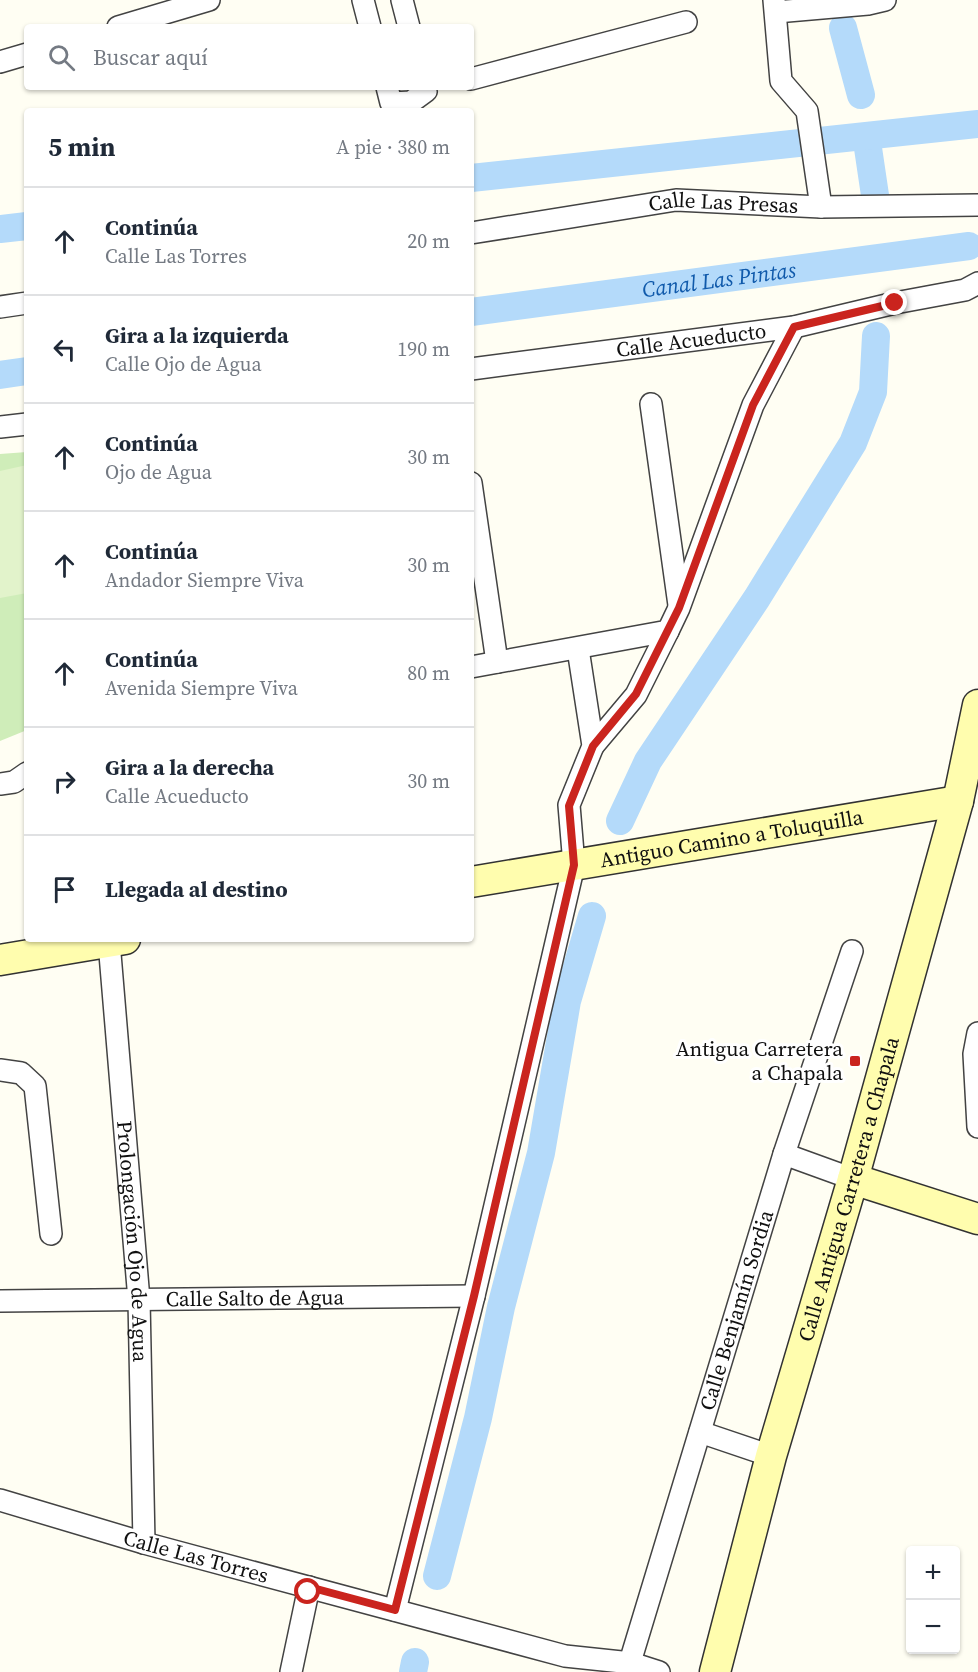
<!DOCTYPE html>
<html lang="es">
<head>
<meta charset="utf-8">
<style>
  :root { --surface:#fff; --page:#f2f2f3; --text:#1f2937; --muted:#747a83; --line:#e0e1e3 }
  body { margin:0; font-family:"Source Serif 4",serif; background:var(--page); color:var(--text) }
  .controls { position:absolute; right:18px; bottom:18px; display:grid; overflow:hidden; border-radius:6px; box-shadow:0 2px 4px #0004 }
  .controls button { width:54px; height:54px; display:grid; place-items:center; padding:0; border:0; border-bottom:2px solid var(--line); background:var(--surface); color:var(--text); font:30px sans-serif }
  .stop { position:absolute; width:18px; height:18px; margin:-14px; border:4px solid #ca241e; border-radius:50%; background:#fff }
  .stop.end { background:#ca241e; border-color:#fff; box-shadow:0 2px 6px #0008 }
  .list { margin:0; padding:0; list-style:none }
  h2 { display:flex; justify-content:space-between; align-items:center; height:78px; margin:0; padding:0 24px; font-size:26px }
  h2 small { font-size:20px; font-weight:400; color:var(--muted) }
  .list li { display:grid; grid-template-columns:39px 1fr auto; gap:18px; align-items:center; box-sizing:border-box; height:108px; padding:0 24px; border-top:2px solid var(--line) }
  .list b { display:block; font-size:22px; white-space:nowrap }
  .list p { margin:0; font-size:20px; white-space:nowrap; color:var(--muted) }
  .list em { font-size:20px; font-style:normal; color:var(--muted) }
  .icon { flex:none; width:33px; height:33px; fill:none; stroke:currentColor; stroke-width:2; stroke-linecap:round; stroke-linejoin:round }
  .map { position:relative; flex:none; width:978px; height:1672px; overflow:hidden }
  .search { position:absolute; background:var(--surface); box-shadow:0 2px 4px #0004; left:24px; top:24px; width:450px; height:66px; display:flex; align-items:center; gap:15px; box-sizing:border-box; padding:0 21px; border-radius:6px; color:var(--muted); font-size:22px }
  .panel { position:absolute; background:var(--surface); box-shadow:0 2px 4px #0004; left:24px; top:108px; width:450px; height:834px; border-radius:6px }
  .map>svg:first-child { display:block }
</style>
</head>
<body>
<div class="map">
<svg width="978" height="1672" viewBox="0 0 978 1672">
  <rect width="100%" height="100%" fill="#fffef3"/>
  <path fill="#cfedb9" d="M27 452V730L0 741V454Z"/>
  <path fill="#e2f3cb" d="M27 465V593L0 598V471Z"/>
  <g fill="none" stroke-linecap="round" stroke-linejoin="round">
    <g stroke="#b4dafa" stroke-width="28">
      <path d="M843 28 861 95"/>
      <path d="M868 148 876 202"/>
      <path d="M471 178 978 124"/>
      <path d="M0 229 27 226"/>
      <path id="s1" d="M471 312 969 246"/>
      <path d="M0 375 27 371"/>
      <path d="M620 821 648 761 757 598 853 443 873 392 876 336"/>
      <path d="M437 1576 478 1418 501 1307 541 1153 567 1001 592 916"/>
      <path d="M413 1672 415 1662"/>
    </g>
    <g stroke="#434343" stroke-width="24">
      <g id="street">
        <path d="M363 0 370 27"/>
        <path d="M402 0 409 27"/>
        <path d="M774 0 781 81 807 111 821 207"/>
        <path d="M776 12 868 4 885 0"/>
        <path d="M118 27 209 0"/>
        <path d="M0 62 27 54"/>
        <path d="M471 79 686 22"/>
        <path d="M387 87 391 103 411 102 426 91 425 87"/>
        <path id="s2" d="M471 233 676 200 821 207 978 205"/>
        <path d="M0 307 27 303"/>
        <path id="s3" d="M471 369 794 327 895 303 965 290 978 283"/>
        <path d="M651 404 679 605"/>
        <path d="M0 427 27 424"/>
        <path d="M471 483 497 662"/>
        <path d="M471 667 668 631 679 608 753 405 794 327"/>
        <path d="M593 746 636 695 668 631"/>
        <path d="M0 784 14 782 27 773"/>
        <path id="s4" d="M111 939 109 942 139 1300 144 1543"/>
        <path d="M978 1033 974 1054 978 1127"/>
        <path d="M0 1070 21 1073 35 1086 51 1234"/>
        <path d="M784 1154 853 1179"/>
        <path id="s5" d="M0 1301 474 1296"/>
        <path d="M700 1432 771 1456"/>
        <path id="s6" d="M0 1500 144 1543 565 1656 631 1663 659 1672"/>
        <path d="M395 1610 474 1296 574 865 569 805 593 746 578 649"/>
        <path d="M291 1672 309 1587"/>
        <path id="s7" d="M627 1672 784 1154 852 951"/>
      </g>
    </g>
    <g stroke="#323232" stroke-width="33">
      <g id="secondary">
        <path id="s8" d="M471 882 958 801"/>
        <path d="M0 960 125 939"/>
        <path d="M853 1179 978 1219"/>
        <path id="s9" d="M715 1672 771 1456 853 1179 958 801 978 705"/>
      </g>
    </g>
    <use href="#street" stroke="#fff" stroke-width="21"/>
    <use href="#secondary" stroke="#fffdae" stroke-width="30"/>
  </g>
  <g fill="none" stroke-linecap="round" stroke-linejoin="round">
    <path stroke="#ca241e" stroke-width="8" d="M308 1592 309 1587 395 1610 474 1296 574 865 569 806 593 746 636 694 679 608 753 405 794 327 895 303"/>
  </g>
  <rect fill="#ca241e" stroke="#fff" stroke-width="2" x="849" y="1055" width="12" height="12" rx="3"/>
  <g text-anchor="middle" stroke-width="6" stroke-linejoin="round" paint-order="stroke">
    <g font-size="21" fill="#101010" stroke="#fff">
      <text dy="7" stroke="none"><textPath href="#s2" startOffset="255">Calle Las Presas</textPath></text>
      <text dy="7" stroke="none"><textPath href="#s3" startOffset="222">Calle Acueducto</textPath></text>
      <text dy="7" stroke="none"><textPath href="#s8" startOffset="264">Antiguo Camino a Toluquilla</textPath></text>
      <text dy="7" stroke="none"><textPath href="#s9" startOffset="501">Calle Antigua Carretera a Chapala</textPath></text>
      <text dy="7" stroke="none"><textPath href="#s4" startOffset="304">Prolongación Ojo de Agua</textPath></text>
      <text dy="7" stroke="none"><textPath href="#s5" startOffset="255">Calle Salto de Agua</textPath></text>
      <text dy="7" stroke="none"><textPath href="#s7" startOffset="378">Calle Benjamín Sordia</textPath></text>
      <text dy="7" stroke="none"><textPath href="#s6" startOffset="204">Calle Las Torres</textPath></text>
    </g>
    <g font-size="21" fill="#101010" stroke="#fff" text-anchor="end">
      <text x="843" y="1056">Antigua Carretera<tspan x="843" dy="24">a Chapala</tspan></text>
    </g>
    <g font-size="22" font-style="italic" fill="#105aab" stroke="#fff">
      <text dy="8" stroke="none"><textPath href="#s1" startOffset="250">Canal Las Pintas</textPath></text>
    </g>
  </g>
</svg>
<div class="controls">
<button>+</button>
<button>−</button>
</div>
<div class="stop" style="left:308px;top:1592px"></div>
<div class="stop end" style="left:895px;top:303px"></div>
<div class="search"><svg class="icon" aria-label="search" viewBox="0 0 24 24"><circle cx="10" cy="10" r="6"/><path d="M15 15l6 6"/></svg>Buscar aquí</div>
<section class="panel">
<h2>5 min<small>A pie · 380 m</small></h2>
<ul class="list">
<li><svg class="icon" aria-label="ahead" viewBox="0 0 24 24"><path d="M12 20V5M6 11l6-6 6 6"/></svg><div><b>Continúa</b><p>Calle Las Torres</p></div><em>20 m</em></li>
<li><svg class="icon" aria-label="left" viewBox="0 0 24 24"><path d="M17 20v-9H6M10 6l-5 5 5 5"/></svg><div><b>Gira a la izquierda</b><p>Calle Ojo de Agua</p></div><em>190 m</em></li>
<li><svg class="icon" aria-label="ahead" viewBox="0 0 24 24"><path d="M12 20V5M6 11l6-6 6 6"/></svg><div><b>Continúa</b><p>Ojo de Agua</p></div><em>30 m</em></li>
<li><svg class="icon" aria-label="ahead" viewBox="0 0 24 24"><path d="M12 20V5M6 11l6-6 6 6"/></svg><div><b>Continúa</b><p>Andador Siempre Viva</p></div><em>30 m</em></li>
<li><svg class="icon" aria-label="ahead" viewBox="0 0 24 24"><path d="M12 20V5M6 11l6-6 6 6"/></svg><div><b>Continúa</b><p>Avenida Siempre Viva</p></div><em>80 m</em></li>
<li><svg class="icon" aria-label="right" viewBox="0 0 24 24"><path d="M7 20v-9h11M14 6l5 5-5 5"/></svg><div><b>Gira a la derecha</b><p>Calle Acueducto</p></div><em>30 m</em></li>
<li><svg class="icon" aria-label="arrive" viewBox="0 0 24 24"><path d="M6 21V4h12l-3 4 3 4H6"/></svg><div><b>Llegada al destino</b></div></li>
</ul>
</section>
</div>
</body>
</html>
